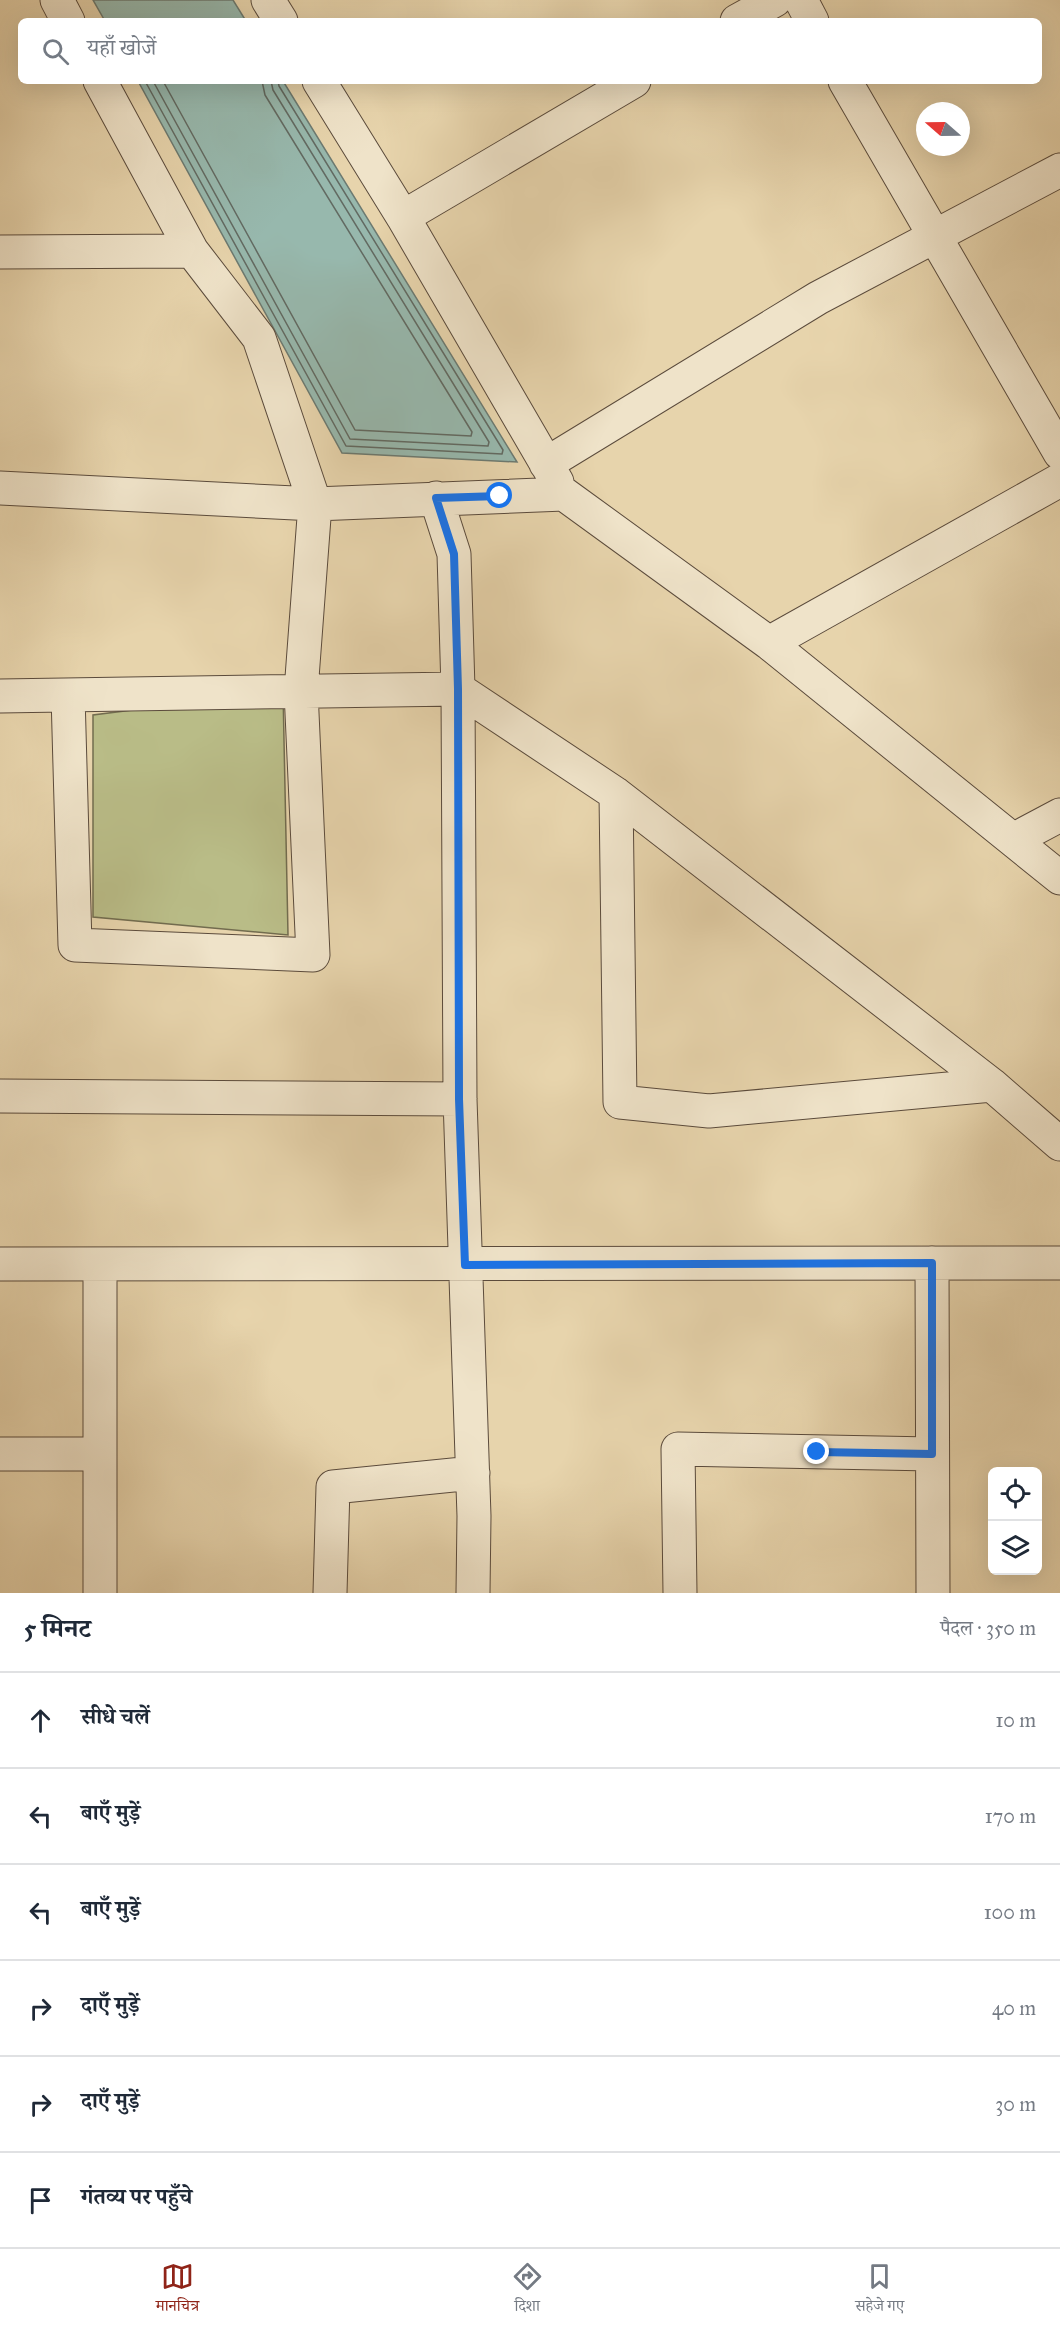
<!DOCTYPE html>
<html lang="hi">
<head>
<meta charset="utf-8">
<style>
  :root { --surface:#fff; --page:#f6f6f7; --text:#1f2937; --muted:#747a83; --line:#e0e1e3; --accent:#8f2418 }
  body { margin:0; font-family:"IM FELL Great Primer","Noto Serif Devanagari",serif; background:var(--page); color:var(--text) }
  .controls { position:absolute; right:18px; bottom:18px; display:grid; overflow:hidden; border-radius:9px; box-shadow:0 6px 24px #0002 }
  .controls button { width:54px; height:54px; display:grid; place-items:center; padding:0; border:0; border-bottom:2px solid var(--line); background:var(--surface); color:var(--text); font:30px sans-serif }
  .compass { position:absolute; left:916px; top:102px; width:54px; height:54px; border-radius:50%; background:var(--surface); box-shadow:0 6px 24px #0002; rotate:290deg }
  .stop { position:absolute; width:18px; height:18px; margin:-14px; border:4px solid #1a73e8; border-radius:50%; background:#fff }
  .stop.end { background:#1a73e8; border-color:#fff; box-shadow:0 2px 6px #0008 }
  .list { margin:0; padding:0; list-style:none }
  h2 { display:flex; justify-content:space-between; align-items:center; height:78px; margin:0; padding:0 24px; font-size:26px }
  h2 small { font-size:20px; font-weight:400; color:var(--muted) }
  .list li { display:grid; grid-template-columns:39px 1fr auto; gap:18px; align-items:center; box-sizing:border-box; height:96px; padding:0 24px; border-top:2px solid var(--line) }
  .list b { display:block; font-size:22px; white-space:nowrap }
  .list em { font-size:20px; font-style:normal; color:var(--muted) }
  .icon { flex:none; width:33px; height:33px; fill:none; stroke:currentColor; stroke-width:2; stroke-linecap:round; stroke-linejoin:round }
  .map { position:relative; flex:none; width:1060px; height:1593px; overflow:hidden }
  .search { position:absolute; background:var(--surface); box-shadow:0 6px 24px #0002; left:18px; right:18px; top:18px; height:66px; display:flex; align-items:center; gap:15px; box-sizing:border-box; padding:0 21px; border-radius:9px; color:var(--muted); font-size:22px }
  .sheet { height:654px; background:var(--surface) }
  nav { display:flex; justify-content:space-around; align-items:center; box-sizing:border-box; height:84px; border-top:2px solid var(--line); background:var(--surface); font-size:16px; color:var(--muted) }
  nav a { display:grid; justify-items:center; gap:3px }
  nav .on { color:var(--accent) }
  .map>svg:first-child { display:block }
</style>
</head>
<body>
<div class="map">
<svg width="1060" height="1593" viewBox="0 0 1060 1593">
  <rect width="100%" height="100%" fill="#e7d4ac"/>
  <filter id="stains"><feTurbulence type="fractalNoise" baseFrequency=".00333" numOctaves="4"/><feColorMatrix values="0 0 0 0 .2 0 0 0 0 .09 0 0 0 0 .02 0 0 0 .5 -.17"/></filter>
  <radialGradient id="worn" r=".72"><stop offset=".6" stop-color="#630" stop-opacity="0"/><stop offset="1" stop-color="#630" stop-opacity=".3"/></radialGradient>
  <path fill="#b9bc87" stroke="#726c4f" stroke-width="1.5" d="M283 691 288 935 93 917V715Z"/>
  <path fill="#97b8ad" stroke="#6c7a71" stroke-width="1.5" d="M93 0H233L246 21H105Z
    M138 81H283L517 462 342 453Z"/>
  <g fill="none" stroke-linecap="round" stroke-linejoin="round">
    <path stroke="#626a62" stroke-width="1.5" d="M145 81 346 446 502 454 503 450 279 86 278 81
      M153 81 350 439 488 446 489 442 273 90 271 81
      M163 81 355 430 471 436 472 432 265 95 262 81"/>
    <g stroke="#5b4b3c" stroke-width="35">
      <path id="street" d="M57 0 68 21
        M268 0 281 21
        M801 0 812 21
        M737 21 775 0
        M319 81 403 217 557 482
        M845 81 1060 453
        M403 217 634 81
        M0 252 192 251 100 81
        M546 464 818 298 1060 170
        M0 488 315 504 564 494 769 643 1060 878
        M436 498 454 554 458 689 460 1099 474 1516 473 1593
        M769 643 1060 480
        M68 695 75 945 313 955 301 691 315 504 259 338 192 251
        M0 696 458 689 616 794 992 1085 1060 1144
        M616 794 620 1102 709 1111 992 1085
        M1013 840 1060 815
        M0 1096 460 1099
        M932 1263 933 1593
        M0 1264 1060 1263
        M0 1454H100
        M100 1593V1264
        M330 1593 333 1487 473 1473
        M680 1593 678 1449 932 1454"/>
    </g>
    <use href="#street" stroke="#efe3c9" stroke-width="33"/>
  </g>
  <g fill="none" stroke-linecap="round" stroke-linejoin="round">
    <path stroke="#1a73e8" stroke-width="8" d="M500 496 436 498 454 554 458 689 459 1099 465 1265 932 1263V1454L817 1452"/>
  </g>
  <rect width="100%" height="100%" filter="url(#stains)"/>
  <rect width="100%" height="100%" fill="url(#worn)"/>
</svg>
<div class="controls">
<button><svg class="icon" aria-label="locate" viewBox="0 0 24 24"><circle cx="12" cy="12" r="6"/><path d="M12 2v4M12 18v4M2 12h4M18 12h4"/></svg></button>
<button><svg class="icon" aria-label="layers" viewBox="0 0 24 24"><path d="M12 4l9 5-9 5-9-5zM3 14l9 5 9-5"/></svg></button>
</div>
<svg class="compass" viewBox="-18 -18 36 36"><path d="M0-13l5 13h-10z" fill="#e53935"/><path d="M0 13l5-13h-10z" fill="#747a83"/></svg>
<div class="stop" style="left:500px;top:496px"></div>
<div class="stop end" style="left:817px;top:1452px"></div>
<div class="search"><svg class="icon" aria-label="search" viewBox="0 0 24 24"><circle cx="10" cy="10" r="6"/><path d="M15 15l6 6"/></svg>यहाँ खोजें</div>
</div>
<section class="sheet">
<h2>5 मिनट<small>पैदल · 350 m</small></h2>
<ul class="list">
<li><svg class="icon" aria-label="ahead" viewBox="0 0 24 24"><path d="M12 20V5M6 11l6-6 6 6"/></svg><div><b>सीधे चलें</b></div><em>10 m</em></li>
<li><svg class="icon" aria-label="left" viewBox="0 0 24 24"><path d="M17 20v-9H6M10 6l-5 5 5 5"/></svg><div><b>बाएँ मुड़ें</b></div><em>170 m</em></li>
<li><svg class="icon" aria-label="left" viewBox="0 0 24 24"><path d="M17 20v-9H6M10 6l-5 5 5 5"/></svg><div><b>बाएँ मुड़ें</b></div><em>100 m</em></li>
<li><svg class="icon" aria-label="right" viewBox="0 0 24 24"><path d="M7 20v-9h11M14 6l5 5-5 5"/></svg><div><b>दाएँ मुड़ें</b></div><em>40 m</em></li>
<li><svg class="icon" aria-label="right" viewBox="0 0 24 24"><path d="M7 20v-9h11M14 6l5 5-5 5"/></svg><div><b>दाएँ मुड़ें</b></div><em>30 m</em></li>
<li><svg class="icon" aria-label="arrive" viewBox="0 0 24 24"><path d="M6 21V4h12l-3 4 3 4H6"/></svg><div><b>गंतव्य पर पहुँचे</b></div></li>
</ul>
</section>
<nav>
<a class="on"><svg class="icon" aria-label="map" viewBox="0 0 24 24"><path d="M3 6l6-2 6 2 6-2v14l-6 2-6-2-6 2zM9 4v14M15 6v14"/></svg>मानचित्र</a>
<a><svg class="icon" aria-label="directions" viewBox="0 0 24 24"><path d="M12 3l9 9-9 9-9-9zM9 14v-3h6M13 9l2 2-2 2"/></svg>दिशा</a>
<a><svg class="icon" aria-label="saved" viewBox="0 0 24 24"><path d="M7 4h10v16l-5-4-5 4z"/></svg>सहेजे गए</a>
</nav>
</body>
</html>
